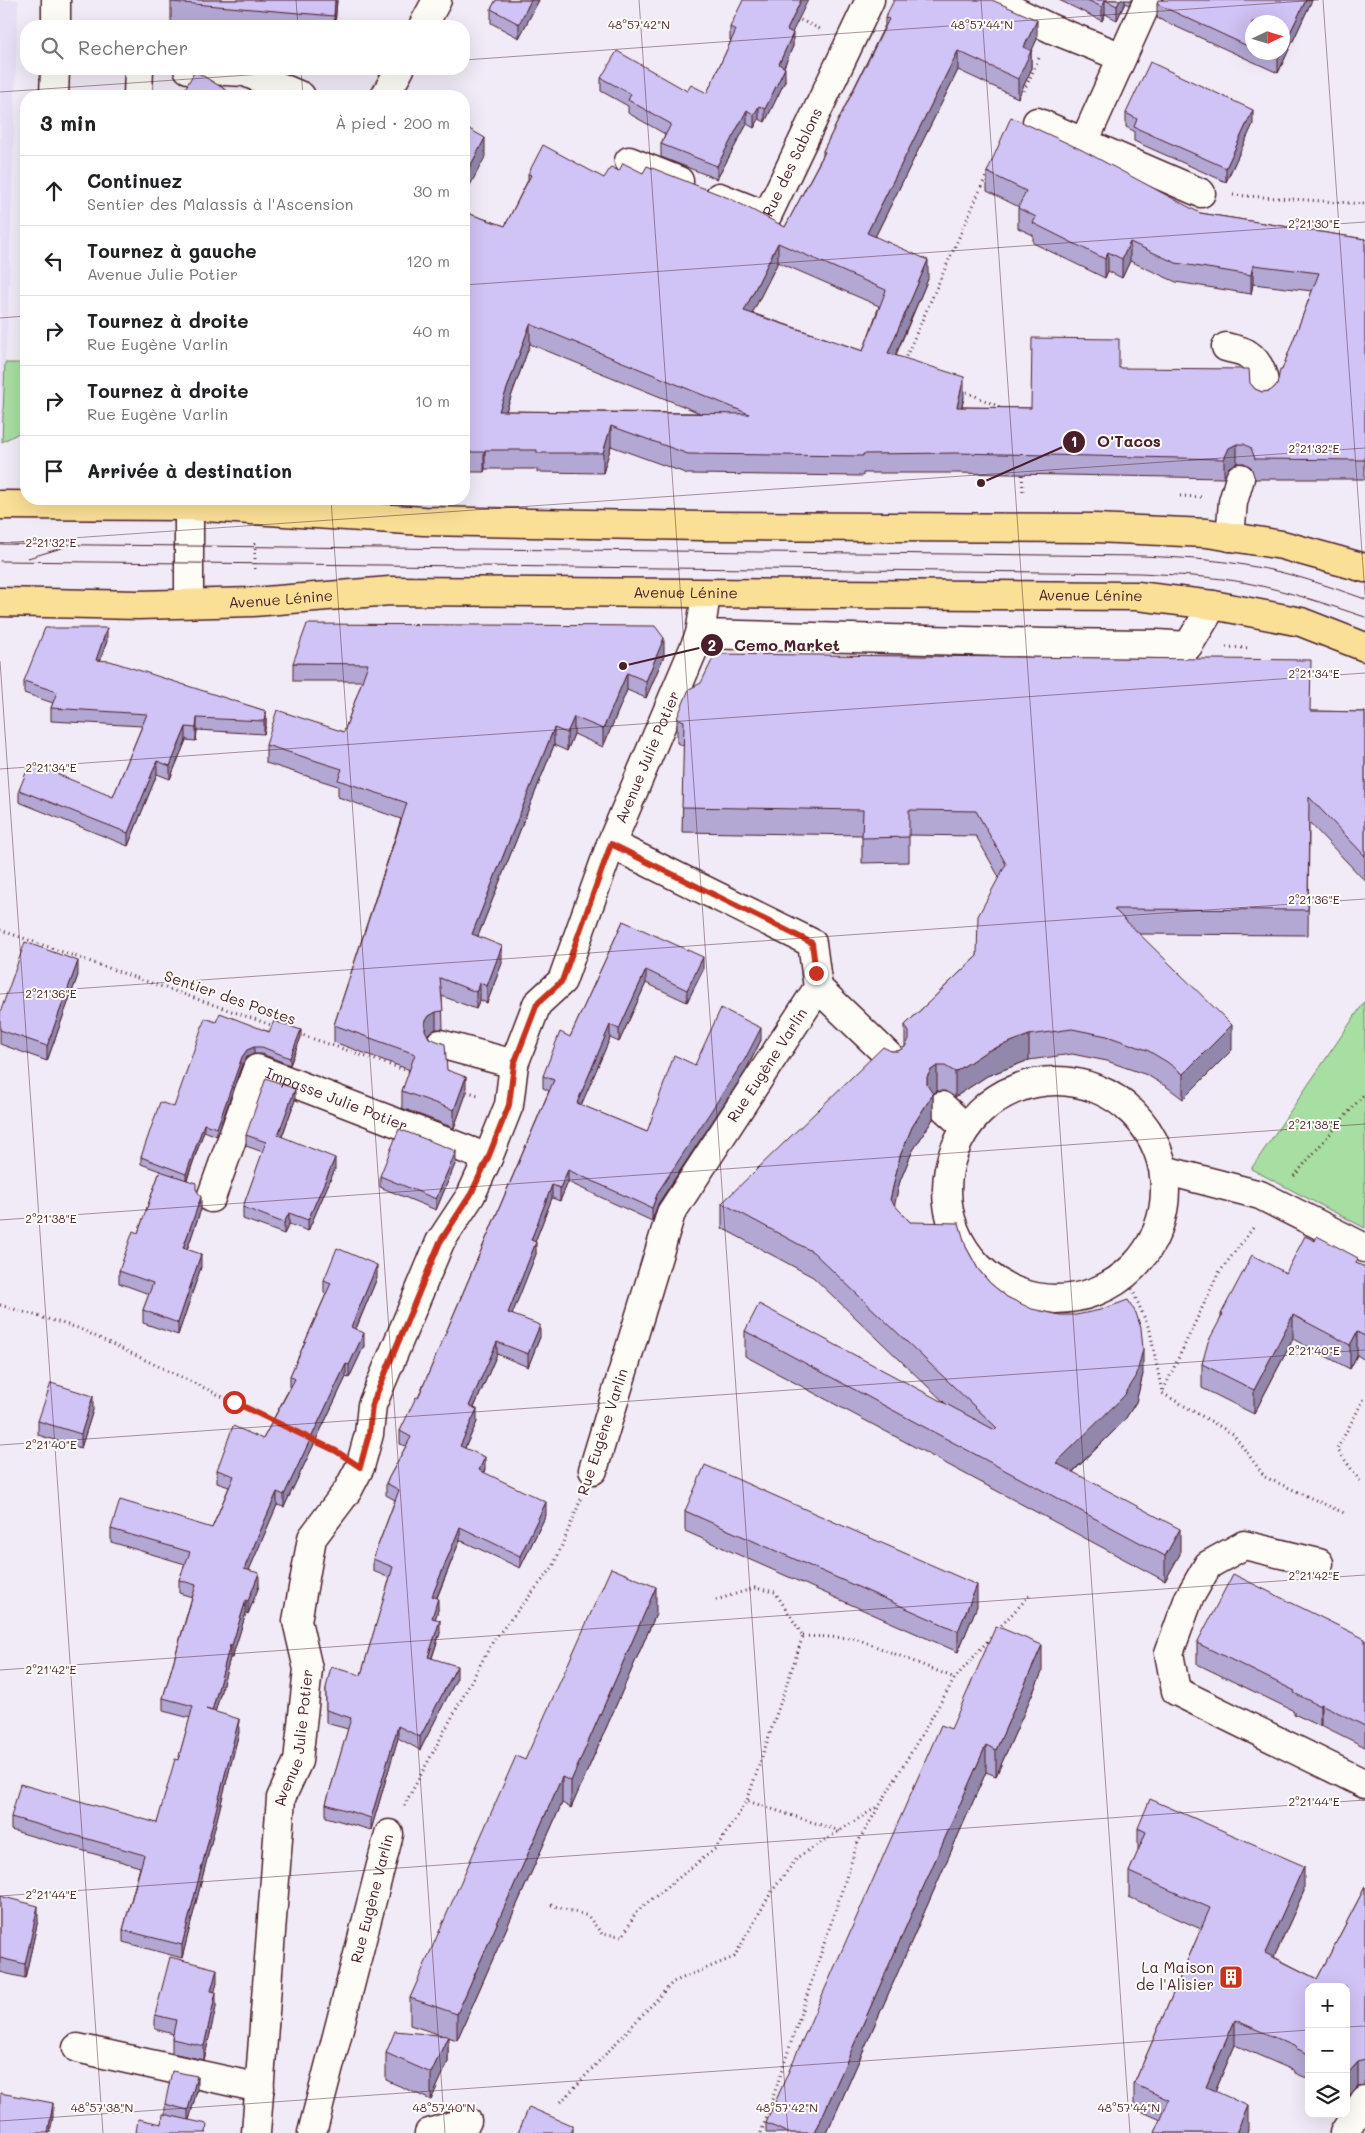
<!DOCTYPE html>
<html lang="fr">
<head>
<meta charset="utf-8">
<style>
  :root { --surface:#fff; --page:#f6f6f6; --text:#202124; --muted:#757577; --line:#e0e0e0 }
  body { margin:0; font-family:Mali,sans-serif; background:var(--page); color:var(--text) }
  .controls { position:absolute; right:15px; bottom:15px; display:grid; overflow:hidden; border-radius:10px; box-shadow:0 5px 20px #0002 }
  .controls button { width:45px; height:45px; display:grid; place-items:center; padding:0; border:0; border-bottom:1px solid var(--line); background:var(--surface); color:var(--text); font:25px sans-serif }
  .compass { position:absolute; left:1245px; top:15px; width:45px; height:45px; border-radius:50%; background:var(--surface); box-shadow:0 5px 20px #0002; rotate:86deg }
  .stop { position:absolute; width:15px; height:15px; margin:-11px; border:4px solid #c8321e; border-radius:50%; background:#fff }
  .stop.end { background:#c8321e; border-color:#fff; box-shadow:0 1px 5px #0008 }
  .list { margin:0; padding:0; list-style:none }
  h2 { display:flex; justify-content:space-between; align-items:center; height:65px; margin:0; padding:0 20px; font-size:21px }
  h2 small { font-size:16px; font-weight:400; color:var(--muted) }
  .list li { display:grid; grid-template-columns:32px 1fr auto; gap:15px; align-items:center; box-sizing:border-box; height:70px; padding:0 20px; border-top:1px solid var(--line) }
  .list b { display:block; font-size:19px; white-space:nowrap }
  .list p { margin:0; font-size:16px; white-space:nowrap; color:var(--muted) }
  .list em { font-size:16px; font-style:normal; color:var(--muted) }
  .icon { flex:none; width:28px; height:28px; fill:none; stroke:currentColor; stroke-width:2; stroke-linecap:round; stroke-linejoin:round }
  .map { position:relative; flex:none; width:1365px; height:2133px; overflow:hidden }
  .search { position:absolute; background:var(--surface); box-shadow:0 5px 20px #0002; left:20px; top:20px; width:450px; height:55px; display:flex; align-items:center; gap:12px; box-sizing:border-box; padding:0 18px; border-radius:20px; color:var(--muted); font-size:19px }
  .panel { position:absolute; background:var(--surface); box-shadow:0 5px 20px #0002; left:20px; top:90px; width:450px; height:415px; border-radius:20px }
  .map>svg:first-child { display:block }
</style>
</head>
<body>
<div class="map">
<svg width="1365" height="2133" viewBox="0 0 1365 2133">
  <rect width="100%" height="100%" fill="#f0ebf6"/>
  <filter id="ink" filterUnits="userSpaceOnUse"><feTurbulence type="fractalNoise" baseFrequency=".02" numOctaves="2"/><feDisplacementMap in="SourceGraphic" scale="10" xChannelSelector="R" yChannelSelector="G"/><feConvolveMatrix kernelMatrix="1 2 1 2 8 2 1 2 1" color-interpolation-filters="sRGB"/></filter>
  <g filter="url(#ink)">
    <path fill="#e6dff6" d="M0 0H18L9 281 1 447Z"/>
    <path fill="#a7dea2" stroke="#787e66" d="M5 363H26V429L2 442Z
      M1365 1001V1228L1251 1169Z"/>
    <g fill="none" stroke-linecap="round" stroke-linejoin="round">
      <g stroke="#4a1f2b" stroke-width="31">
        <g id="minor">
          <path d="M992 0 1052 29 1122 57"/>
          <path d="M56 26V0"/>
          <path d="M423 26 437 0"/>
          <path d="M188 69 245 72 301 96"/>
          <path d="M54 96 55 69"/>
          <path d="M138 96 139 69"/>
          <path d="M385 96 400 69"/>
          <path d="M1037 122 1201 193"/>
          <path d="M1084 142 1148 0"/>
          <path d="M629 161 679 181"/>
          <path id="s1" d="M719 197 767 216 870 0"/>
          <path d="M1226 347C1232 349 1240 350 1246 353 1261 362 1266 381 1264 396"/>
          <path d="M189 499V603"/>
          <path d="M1230 537 1233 502 1240 478"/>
          <path d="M700 634 1045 643 1157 644 1188 646 1213 605"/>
          <path d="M818 988 894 1061"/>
          <path d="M440 1044 514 1064"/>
          <circle cx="1056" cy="1190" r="109"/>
          <path d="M942 1106 965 1127"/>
          <path d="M1164 1170 1260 1195 1365 1248"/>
          <path id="s2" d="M211 1198 257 1069 488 1158"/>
          <path id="s3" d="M593 1470 671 1213 818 988 812 943 611 844"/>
          <path d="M1319 1563 1244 1545 1208 1565 1189 1598 1169 1653 1176 1691 1365 1784"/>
          <path d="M77 2048 260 2088"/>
          <path id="s4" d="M256 2133 281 1798 298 1761 308 1669 297 1621 312 1538 348 1490 360 1467 369 1434 372 1405 440 1242 471 1195 488 1158 509 1105 514 1064 537 1004 562 981 611 844 700 634 706 595"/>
          <path id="s5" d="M312 2133 389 1834"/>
          <path d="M429 2133 467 2121"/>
          <path d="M1344 2133 1365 2100"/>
        </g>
      </g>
      <g stroke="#4a1f2b" stroke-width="31">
        <g id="major">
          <path d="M0 505 189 506 424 521 703 526 1095 528 1207 533 1282 545 1365 568"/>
          <path id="s6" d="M0 602 138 605 253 602 390 591 1137 596 1213 605 1301 622 1365 647"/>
        </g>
      </g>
      <path stroke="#4a1f2b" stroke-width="3" stroke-dasharray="1 4" stroke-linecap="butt" d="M796 18 820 29
        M1024 91 1039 58
        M1233 195 1365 204
        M904 361 988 172
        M962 390 1004 409
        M1022 470 1023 494
        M1180 496 1201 497
        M255 569V543
        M1226 647 1250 648
        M0 930 274 1026
        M299 1034 411 1072
        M462 1090 478 1095
        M1294 1176 1365 1093
        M1253 1228 1218 1274 1162 1393 1233 1434 1265 1477 1344 1513
        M1126 1275 1150 1331 1162 1392
        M0 1305 78 1328 276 1422
        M313 1440 332 1449
        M1360 1481 1337 1449 1365 1397
        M716 1600 755 1588 775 1592 803 1636 747 1801
        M998 1629 1030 1595
        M803 1636 855 1638 955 1678
        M404 1806 493 1641 553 1567 581 1499
        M551 1905 588 1916 602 1934 623 1936 636 1912 716 1848 747 1801 840 1831
        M561 2102 673 1982 734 1957 772 1891 798 1857 877 1807
        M761 2133 858 1842 955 1678 992 1636"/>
      <use href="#minor" stroke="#fdfcf7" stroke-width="28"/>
      <use href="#major" stroke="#fadf96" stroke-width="28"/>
      <path stroke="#4a1f2b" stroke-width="1" d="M0 544 1143 556C1179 558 1215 559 1250 566 1289 572 1328 586 1365 599
        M28 558 62 548
        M0 561 1140 573C1176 575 1212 576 1247 583 1288 591 1326 604 1365 617"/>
    </g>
    <path fill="#b3a8d3" stroke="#4a1f2b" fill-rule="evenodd" d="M171 0H337L335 26H171Z
      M496 0H539L519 38 491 23V9Z
      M1059 0H1131L1129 5 1125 3 1117 20 1105 14 1102 21Z
      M1312 0 1278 73 1157 18V4ZM1252 22 1282 52H1252Z
      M885 18 1037 39 1031 52V70L1018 98 958 70 875 237 928 279 896 355 964 397 962 407 1031 408 1119 368 1250 383 1255 389 1262 392 1270 391 1277 385 1282 370 1312 291 1253 284 1251 294 1176 282 1130 261 1122 278 1108 271 1105 278 1033 243V235L1018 228V208L1019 207 987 191V172L1200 213 1365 239V479H1255L1251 467 1244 463H1237L1229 467 1224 478 957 473H863V476L688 474 611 446 603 473 537 472V469H485L484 472H464V212L505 226 528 180V174L604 178 619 171 643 173 785 227 823 155V151L885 25ZM778 262 879 306 863 351 752 313ZM530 344 700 413 506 411Z
      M730 27 792 32 793 46 784 67 785 81 765 122 759 119 754 128 747 124 717 179 661 157V144L665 134 628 113V106L601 91V78L687 91 707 93 731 41 730 40Z
      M1126 113 1253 124 1226 182 1134 141V131L1126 127Z
      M107 641 100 661 266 711V724L264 734 197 730 196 741 186 740 170 779 157 774 128 846 19 802V790L113 797 142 726 51 721V708L53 703 24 693V681Z
      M664 656 646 698 627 690 603 747 574 734 567 751 554 745 478 936 502 963 487 1003 480 1000 476 1009 442 996 443 1029H436L429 1033 428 1035 447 1070 466 1094 454 1128 402 1108V1091L410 1070 334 1042V1025L401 819 338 797V786L266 763V745L344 732 362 681H293V663Z
      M1311 711 1365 712V881L1309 822 1308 935 1139 934 1232 1050 1183 1099 1167 1087 1147 1075 1107 1061 1072 1054 1029 1060 987 1076 955 1097 945 1091H937L933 1094V1119L912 1152 900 1181 894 1205 910 1222 966 1247 978 1269 990 1283 1007 1297 1143 1374 1136 1402 1124 1421 1073 1472 1180 1554 1165 1581 745 1356V1331L945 1403 813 1277 722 1228V1203L891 1051H898L905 1047V1025L977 956 999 877 976 836 909 835V862L862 863V835L682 832 684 746 677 743V718Z
      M623 921 703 970 687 1002 646 983 619 1042 610 1038 581 1105 647 1132 695 1065 761 1040 745 1072 658 1204 652 1221 568 1182 560 1201 552 1198 535 1242 536 1254 512 1314 540 1337 528 1367 497 1354 474 1408 477 1422 465 1448 485 1469 484 1473 546 1515 520 1568 460 1540 437 1598 438 1610 435 1619 440 1633 432 1658 457 1678 420 1750 398 1738 371 1830 326 1817V1804L348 1729 326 1723V1688L361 1675 390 1578 373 1571V1559L395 1500 386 1495V1483L406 1446 400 1444V1431L418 1398 549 1091 543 1088V1076L570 1037Z
      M78 975 47 1061 0 1044V1013Z
      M216 1022 301 1037 290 1065 262 1054H254L247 1057 242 1064 217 1136 204 1131 187 1180 196 1189 201 1209 187 1250 201 1267 178 1335 143 1323V1310L149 1294 119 1283V1271L138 1233 160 1171 141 1164V1157L174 1107Z
      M295 1100 282 1137 335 1169 308 1231 289 1224 284 1234 243 1219V1207L263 1152 246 1146V1135Z
      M456 1162 436 1210 380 1187V1176Z
      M1358 1264 1365 1267V1360L1357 1355 1350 1369 1293 1339 1254 1414 1202 1388V1364L1221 1318V1314L1286 1273Z
      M377 1278 356 1329 364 1346 349 1378 346 1377 284 1507 277 1505 249 1570 259 1586 248 1614 246 1613 232 1658H230L215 1712 239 1732 182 1958 123 1942V1930L140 1867 11 1830V1817L157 1823 178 1760 190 1718 163 1711V1698L192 1597 179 1593V1580L185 1564 111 1542V1529L212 1528 229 1487 217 1483V1470L263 1439 290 1387V1376L326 1294 324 1293V1280Z
      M93 1410 81 1448 38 1435V1421Z
      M685 1511 977 1606 958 1652 685 1531Z
      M656 1614 571 1808 562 1803 457 2040 448 2037V2062L431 2100 386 2080V2053L441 2035 410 2025V1998L525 1760Z
      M1365 1639V1747L1321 1725 1320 1726 1294 1714V1711L1197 1664V1643Z
      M1042 1672 996 1776 986 1772 827 2133H766V2123L951 1729Z
      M1138 1828 1304 1891 1274 1957 1317 1979 1365 1887V2085L1358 2086 1349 2096 1346 2095V1987H1309V2079L1295 2073V2071L1235 2045 1215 2091 1248 2130 1247 2133H1155L1161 2120 1134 2108V2084L1201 1929 1129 1897V1872L1138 1852Z
      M0 1896 38 1920 25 1978 0 1972Z
      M217 1983 214 1992 216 2007 204 2060 172 2053V2039L173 2034 155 2029V2015Z
      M197 2090 189 2120 207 2133 162 2124 165 2115V2104Z"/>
    <path fill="#9288ac" stroke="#4a1f2b" d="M335 0H337L335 26H334Z
      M531 0H539L519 38V24Z
      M801 0H808L787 43V30Z
      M1105 0V14L1102 21V7Z
      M1120 0H1125V3L1117 20V6Z
      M1306 0H1312L1278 73V59L1281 52H1282V49Z
      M1037 20V39L1031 52V70L1018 98V79L1024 47Z
      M793 33V46L779 78V64Z
      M958 51V70L867 253V233Z
      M785 68V81L765 122V109Z
      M759 106V119L754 128V115Z
      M747 110V124L717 179V166Z
      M1253 110V124L1226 182V168Z
      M485 138V157L464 197V178Z
      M1130 242V261L1122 278V259Z
      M778 243V262L744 330V311Z
      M1108 252V271L1105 278V259Z
      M928 260V279L888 372V353Z
      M1253 265V284L1251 294V275Z
      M530 324V344L499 430V411Z
      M964 377V397L957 426V407Z
      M611 426V446L603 473V453Z
      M1237 444V463L1229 467 1224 478V459L1229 448Z
      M485 450V469L484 472V452Z
      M107 628V641L96 673V660Z
      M664 638V656L646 698V681Z
      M627 673V690L603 747V729Z
      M266 711V724L264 734V721Z
      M574 717V734L567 751V733Z
      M197 718V730L196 741V728Z
      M186 727V740L170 779V766Z
      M554 728V745L472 951V934Z
      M157 761V774L128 846V833Z
      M502 946V963L487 1003V986Z
      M703 957V970L687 1002V990Z
      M78 961V975L47 1061V1046Z
      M646 970V983L619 1042V1029Z
      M480 983V1000L476 1009V992Z
      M436 1012V1029L429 1033 425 1039V1022L429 1016Z
      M610 1025V1038L577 1115V1103Z
      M1232 1025V1050L1183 1099V1074Z
      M761 1028V1040L745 1072 658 1204 652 1221V1208L658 1192Z
      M301 1030V1037L290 1065V1058Z
      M1029 1035V1060L987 1076 955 1097V1072L987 1051Z
      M254 1047V1054L247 1057 242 1064 217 1136V1128L242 1057 247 1050Z
      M937 1066V1091L931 1095 927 1102V1077L931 1070Z
      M466 1077V1094L454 1128V1110Z
      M295 1089V1100L278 1147V1135Z
      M933 1094V1119L912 1152 900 1181 890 1225V1200L900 1156 912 1127Z
      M204 1124V1131L186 1181V1174Z
      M456 1151V1162L436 1210V1199Z
      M335 1158V1169L308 1231V1220Z
      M568 1170V1182L560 1201V1188Z
      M552 1185V1198L531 1252V1240Z
      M201 1197V1209L183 1261V1248Z
      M289 1213V1224L284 1234V1223Z
      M536 1242V1254L508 1325V1313Z
      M201 1254V1267L178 1335V1323Z
      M377 1265V1278L351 1340V1327Z
      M1293 1315V1339L1254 1414V1390Z
      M540 1325V1337L528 1367V1354Z
      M1357 1332V1355L1350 1369V1345Z
      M364 1333V1346L349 1378V1365Z
      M497 1342V1354L469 1419V1406Z
      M1143 1349V1374L1136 1402 1124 1421 1056 1488V1463Z
      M346 1364V1377L284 1507V1495Z
      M93 1396V1410L81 1448V1434Z
      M477 1409V1422L460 1458V1446Z
      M485 1457V1469L479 1483V1470Z
      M277 1492V1505L244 1582V1569Z
      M546 1502V1515L520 1568V1556Z
      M460 1527V1540L432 1609V1596Z
      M1180 1529V1554L1165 1581V1556Z
      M259 1573V1586L248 1614V1601Z
      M977 1585V1606L958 1652V1631Z
      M656 1587V1614L571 1808V1781Z
      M438 1598V1610L432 1630V1618Z
      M246 1600V1613L232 1658V1645Z
      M440 1620V1633L428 1669V1657Z
      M230 1645V1658L212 1724V1711Z
      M1042 1645V1672L996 1776V1750Z
      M457 1666V1678L420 1750V1737Z
      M1321 1704V1725L1320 1726V1706Z
      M239 1719V1732L182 1958V1945Z
      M398 1726V1738L371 1830V1818Z
      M986 1745V1772L827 2133H815Z
      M562 1777V1803L457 2040V2014Z
      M1304 1866V1891L1265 1977V1953Z
      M38 1906V1920L25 1978V1964Z
      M217 1969V1983L211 2005V1991Z
      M216 1992V2007L204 2060V2046Z
      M1235 2020V2045L1206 2111V2087Z
      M448 2036V2062L431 2100V2073Z
      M1358 2062V2086L1349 2096V2072Z
      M197 2076V2090L188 2124V2110Z
      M53 2103V2117L50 2133H48Z
      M1248 2106V2130L1247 2133H1236Z
      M573 2126V2133H570Z"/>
    <path fill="#d0c3f5" stroke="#4a1f2b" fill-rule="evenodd" d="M171 0H335L334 16 171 2Z
      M496 0H531L519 24 491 9Z
      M743 0H801L787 30 793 33 779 64 785 68 765 109 759 106 754 115 747 110 717 166 661 144 671 124 628 100 631 94 601 78 617 51 687 91 691 85 707 93 736 30 730 27Z
      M894 0H992L1037 20 1024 47 1031 51 1018 79 958 51 867 233 928 260 888 353 964 377 957 407 1031 408 1032 338 1119 339V368L1249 369 1250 383 1255 389 1262 392 1270 391 1277 385 1280 370H1282L1286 359 1319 273 1253 265 1251 275 1176 263 1130 242 1122 259 1108 252 1105 259 1033 223 1036 217 1018 208 1026 191 987 172 1011 117 1082 150 1200 213 1365 239V460L1255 459 1251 448 1244 444H1237L1229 448 1224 459 957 453 863 454V456L688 454 611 426 603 453H537V450H485L484 452H464V212L505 226 531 175 528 174 543 145 604 178 611 167 619 171 623 163 643 173 647 166 731 199 785 227 825 152 823 151 889 19 885 18ZM778 243 886 290 863 351 744 311ZM530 324 749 414 499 411Z
      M1087 0H1120L1117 6 1105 0 1102 7Z
      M1158 0H1306L1282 49V22H1252V48L1157 4Z
      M1262 52H1281L1278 59Z
      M1150 62 1253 110 1226 168 1134 127 1137 119 1126 113Z
      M195 71 236 96H181Z
      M464 126 485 138 464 178Z
      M307 624 655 626 664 638 646 681 627 673 603 729 574 717 567 733 554 728 472 934 502 946 487 986 480 983 476 992 440 978 443 1011 436 1012 429 1016 425 1022V1030L429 1038 445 1044 447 1070 466 1077 454 1110 402 1091 415 1054 334 1025 407 803 338 780 342 769 266 745 277 710 344 732 368 664 293 663Z
      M45 628H107L96 660 110 661 266 711 264 721 197 718 196 728 186 727 170 766 157 761 128 833 19 790 30 763 113 797 147 714 51 708 57 692 24 681Z
      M715 654 1311 660 1310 711 1365 712V856L1309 797 1308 910 1114 909 1232 1025 1183 1074 1167 1062 1147 1050 1107 1036 1072 1029 1029 1035 987 1051 955 1072 945 1066H937L931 1070 927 1077V1085L933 1094 912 1127 900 1156 890 1200 910 1222 959 1223 966 1247 978 1269 990 1283 1007 1297 1032 1309 1060 1315H1076L1100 1310 1128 1300 1136 1313 1141 1328 1143 1349 1136 1377 1124 1396 1056 1463 1180 1529 1165 1556 745 1331 759 1304 995 1430 997 1428 813 1252 722 1203 883 1047 891 1051H898L905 1047 909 1039V1032L905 1025 977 956 978 916 1006 864 976 811 909 810V837L862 838 863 810 682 807 684 721 677 718 689 689 701 683Z
      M623 921 703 957 687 990 646 970 619 1029 610 1025 577 1103 647 1132 674 1055 695 1065 721 1008 761 1028 745 1059 658 1192 652 1208 568 1170 560 1188 552 1185 531 1240 536 1242 508 1313 540 1325 528 1354 497 1342 469 1406 477 1409 460 1446 485 1457 479 1470 546 1502 520 1556 460 1527 432 1596 438 1598 432 1618 440 1620 428 1657 457 1666 420 1737 398 1726 371 1818 326 1804 351 1718 326 1710V1688L331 1667 361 1675 393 1567 373 1559 399 1490 386 1483 411 1437 400 1431 416 1397 418 1398 554 1080 543 1076 560 1032 570 1037Z
      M25 942 78 961 47 1046 0 1030V1013Z
      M220 1013 269 1032 274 1021 301 1030 290 1058 262 1047H254L247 1050 242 1057 217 1128 204 1124 186 1174 141 1157 160 1102 174 1107 205 1018 216 1022Z
      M266 1078 295 1089 278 1135 335 1158 308 1220 289 1213 284 1223 243 1207 266 1142 246 1135Z
      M399 1129 456 1151 436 1199 380 1176Z
      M160 1171 196 1183V1189L201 1197 183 1248 201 1254 178 1323 143 1310 153 1283 119 1271 133 1231 138 1233Z
      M1305 1236 1315 1241 1317 1236 1358 1258 1356 1263 1365 1267V1336L1357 1332 1350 1345 1293 1315 1254 1390 1202 1364 1208 1342 1223 1314H1221L1252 1255 1286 1273Z
      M337 1248 377 1265 351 1327 364 1333 349 1365 346 1364 284 1495 277 1492 244 1569 259 1573 248 1601 246 1600 232 1645H230L212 1711 206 1709 239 1719 182 1945 123 1930 144 1855 11 1817 20 1784 157 1823 175 1759 178 1760 193 1706 163 1698 196 1585 179 1580 190 1552 111 1529 120 1500 212 1528 234 1476 217 1470 233 1426 263 1439 295 1379 290 1376 331 1283 324 1280Z
      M51 1383 93 1396 81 1434 38 1421Z
      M705 1465 977 1585 958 1631 685 1511Z
      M611 1568 656 1587 571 1781 562 1777 457 2014 410 1998 516 1756 525 1760Z
      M1233 1574 1365 1639V1726L1321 1704 1320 1706 1294 1693 1295 1691 1197 1643Z
      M996 1626 1042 1645 996 1750 986 1745 815 2133H788L766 2123 941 1725 951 1729Z
      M1150 1799 1304 1866 1265 1953 1317 1979 1365 1887V2060L1358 2062 1349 2072 1346 2071V1987H1309V2054L1295 2048 1296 2047 1235 2020 1206 2087 1248 2106 1236 2133H1155L1169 2100 1134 2084 1210 1908 1129 1872 1146 1832 1138 1828Z
      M0 1896 38 1906 25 1964 0 1958Z
      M170 1957 217 1969 211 1991 216 1992 204 2046 172 2039 176 2020 155 2015Z
      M395 2031 448 2036 431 2073 386 2053Z
      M172 2071 197 2076 188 2110 165 2104Z
      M0 2093 53 2103 48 2133H0Z
      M529 2107 573 2126 570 2133H518Z
      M163 2114 207 2124 206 2133H136L138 2119 162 2124Z"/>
  </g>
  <g fill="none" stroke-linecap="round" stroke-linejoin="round" filter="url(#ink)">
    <path stroke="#c8321e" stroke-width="6" d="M234 1402 336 1451 360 1467 369 1434 372 1405 440 1242 471 1194 488 1158 509 1105 514 1064 537 1004 562 981 611 844 812 943 816 973"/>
  </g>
  <path fill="none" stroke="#4a1f2b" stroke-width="1" stroke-opacity="0.45" d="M296 0 298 26M639 0 788 2133M981 0 1130 2133M1323 0 1365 595M464 60 1319 0M301 69 303 96M0 92 336 69M464 285 1365 222M0 318 26 316M331 499 445 2133M0 543 1365 448M0 661 103 2133M0 769 1365 673M0 994 1365 899M0 1220 1365 1124M0 1445 1365 1350M0 1670 1365 1575M0 1896 1365 1800M1346 2027 1365 2026M0 2121 1309 2030"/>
  <defs>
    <g id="building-square" transform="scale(1.25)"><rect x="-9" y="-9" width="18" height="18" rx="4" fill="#c8321e" stroke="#fdfcf7"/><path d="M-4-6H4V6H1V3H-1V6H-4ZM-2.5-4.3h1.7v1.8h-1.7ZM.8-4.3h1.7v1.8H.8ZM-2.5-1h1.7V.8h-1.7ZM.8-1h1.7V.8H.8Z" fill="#fff"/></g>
  </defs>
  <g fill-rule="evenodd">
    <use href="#building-square" x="1231" y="1977"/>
  </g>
  <g text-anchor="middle" stroke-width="4" stroke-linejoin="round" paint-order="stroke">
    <g font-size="15" fill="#4a1f2b" stroke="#fdfcf7">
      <text dy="5" stroke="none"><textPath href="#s1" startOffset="111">Rue des Sablons</textPath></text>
      <text dy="5" stroke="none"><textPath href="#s6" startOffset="686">Avenue Lénine</textPath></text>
      <text dy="5" stroke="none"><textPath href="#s6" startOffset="1091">Avenue Lénine</textPath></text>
      <text dy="5" stroke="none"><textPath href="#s6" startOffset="281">Avenue Lénine</textPath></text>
      <text dy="5" stroke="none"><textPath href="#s4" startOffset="1462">Avenue Julie Potier</textPath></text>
      <text transform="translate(230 998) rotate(19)" y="5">Sentier des Postes</text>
      <text dy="5" stroke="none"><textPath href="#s3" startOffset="445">Rue Eugène Varlin</textPath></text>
      <text dy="5" stroke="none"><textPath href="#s2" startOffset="222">Impasse Julie Potier</textPath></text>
      <text transform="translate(603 1432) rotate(-72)" y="5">Rue Eugène Varlin</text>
      <text dy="5" stroke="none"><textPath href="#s4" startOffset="398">Avenue Julie Potier</textPath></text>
      <text dy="5" stroke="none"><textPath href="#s5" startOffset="242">Rue Eugène Varlin</textPath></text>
    </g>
    <g font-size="15" fill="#4a1f2b" stroke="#fdfcf7" text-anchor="end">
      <text x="1214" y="1973">La Maison<tspan x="1214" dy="17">de l'Alisier</tspan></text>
    </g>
  </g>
  <g font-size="12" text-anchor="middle" fill="#4a1f2b" stroke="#fdfcf7" stroke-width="4" stroke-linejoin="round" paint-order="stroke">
    <text x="639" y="29">48°57'42"N</text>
    <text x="982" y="29">48°57'44"N</text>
    <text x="1314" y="228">2°21'30"E</text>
    <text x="1314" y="453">2°21'32"E</text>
    <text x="51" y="547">2°21'32"E</text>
    <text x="1314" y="678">2°21'34"E</text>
    <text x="51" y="772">2°21'34"E</text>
    <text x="1314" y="904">2°21'36"E</text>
    <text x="51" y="998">2°21'36"E</text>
    <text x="1314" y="1129">2°21'38"E</text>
    <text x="51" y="1223">2°21'38"E</text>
    <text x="1314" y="1355">2°21'40"E</text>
    <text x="51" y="1449">2°21'40"E</text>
    <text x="1314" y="1580">2°21'42"E</text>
    <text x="51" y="1674">2°21'42"E</text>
    <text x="1314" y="1806">2°21'44"E</text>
    <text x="51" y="1899">2°21'44"E</text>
    <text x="102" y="2112">48°57'38"N</text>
    <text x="444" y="2112">48°57'40"N</text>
    <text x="787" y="2112">48°57'42"N</text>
    <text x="1129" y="2112">48°57'44"N</text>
  </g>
  <path fill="none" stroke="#4a1f2b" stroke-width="2" d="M981 483L1074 442M623 666L712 645"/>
  <g fill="#4a1f2b" stroke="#fdfcf7" stroke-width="2">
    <circle cx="981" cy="483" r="5"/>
    <circle cx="623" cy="666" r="5"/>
    <circle cx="1074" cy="442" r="12"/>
    <circle cx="712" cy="645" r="12"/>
  </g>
  <g font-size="15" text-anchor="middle" font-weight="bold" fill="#fff">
    <text x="1074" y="447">1</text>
    <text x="712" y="651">2</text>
  </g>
  <g font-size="16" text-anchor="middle" font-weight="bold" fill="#4a1f2b" stroke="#fdfcf7" stroke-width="4" stroke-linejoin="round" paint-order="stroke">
    <text x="1129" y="447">O'Tacos</text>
    <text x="787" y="651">Cemo Market</text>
  </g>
</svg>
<div class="controls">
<button>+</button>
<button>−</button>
<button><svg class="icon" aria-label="layers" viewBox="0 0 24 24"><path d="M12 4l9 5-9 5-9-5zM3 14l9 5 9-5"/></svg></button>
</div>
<svg class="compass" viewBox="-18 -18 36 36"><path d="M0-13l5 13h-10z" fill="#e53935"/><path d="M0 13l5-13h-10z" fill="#757577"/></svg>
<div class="stop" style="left:234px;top:1402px"></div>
<div class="stop end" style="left:816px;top:973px"></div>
<div class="search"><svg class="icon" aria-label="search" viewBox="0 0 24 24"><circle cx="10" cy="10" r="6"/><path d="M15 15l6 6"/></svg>Rechercher</div>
<section class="panel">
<h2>3 min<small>À pied · 200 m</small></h2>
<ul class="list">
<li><svg class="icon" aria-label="ahead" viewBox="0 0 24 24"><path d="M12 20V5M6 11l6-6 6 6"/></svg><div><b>Continuez</b><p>Sentier des Malassis à l'Ascension</p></div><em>30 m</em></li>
<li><svg class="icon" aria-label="left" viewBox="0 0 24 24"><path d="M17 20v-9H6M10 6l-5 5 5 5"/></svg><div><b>Tournez à gauche</b><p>Avenue Julie Potier</p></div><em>120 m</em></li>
<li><svg class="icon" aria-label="right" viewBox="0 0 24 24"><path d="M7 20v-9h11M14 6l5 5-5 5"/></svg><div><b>Tournez à droite</b><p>Rue Eugène Varlin</p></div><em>40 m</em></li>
<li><svg class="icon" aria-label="right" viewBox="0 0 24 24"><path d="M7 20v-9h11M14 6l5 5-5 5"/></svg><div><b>Tournez à droite</b><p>Rue Eugène Varlin</p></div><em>10 m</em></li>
<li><svg class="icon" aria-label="arrive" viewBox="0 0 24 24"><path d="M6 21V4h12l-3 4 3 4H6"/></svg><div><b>Arrivée à destination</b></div></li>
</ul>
</section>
</div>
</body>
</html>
